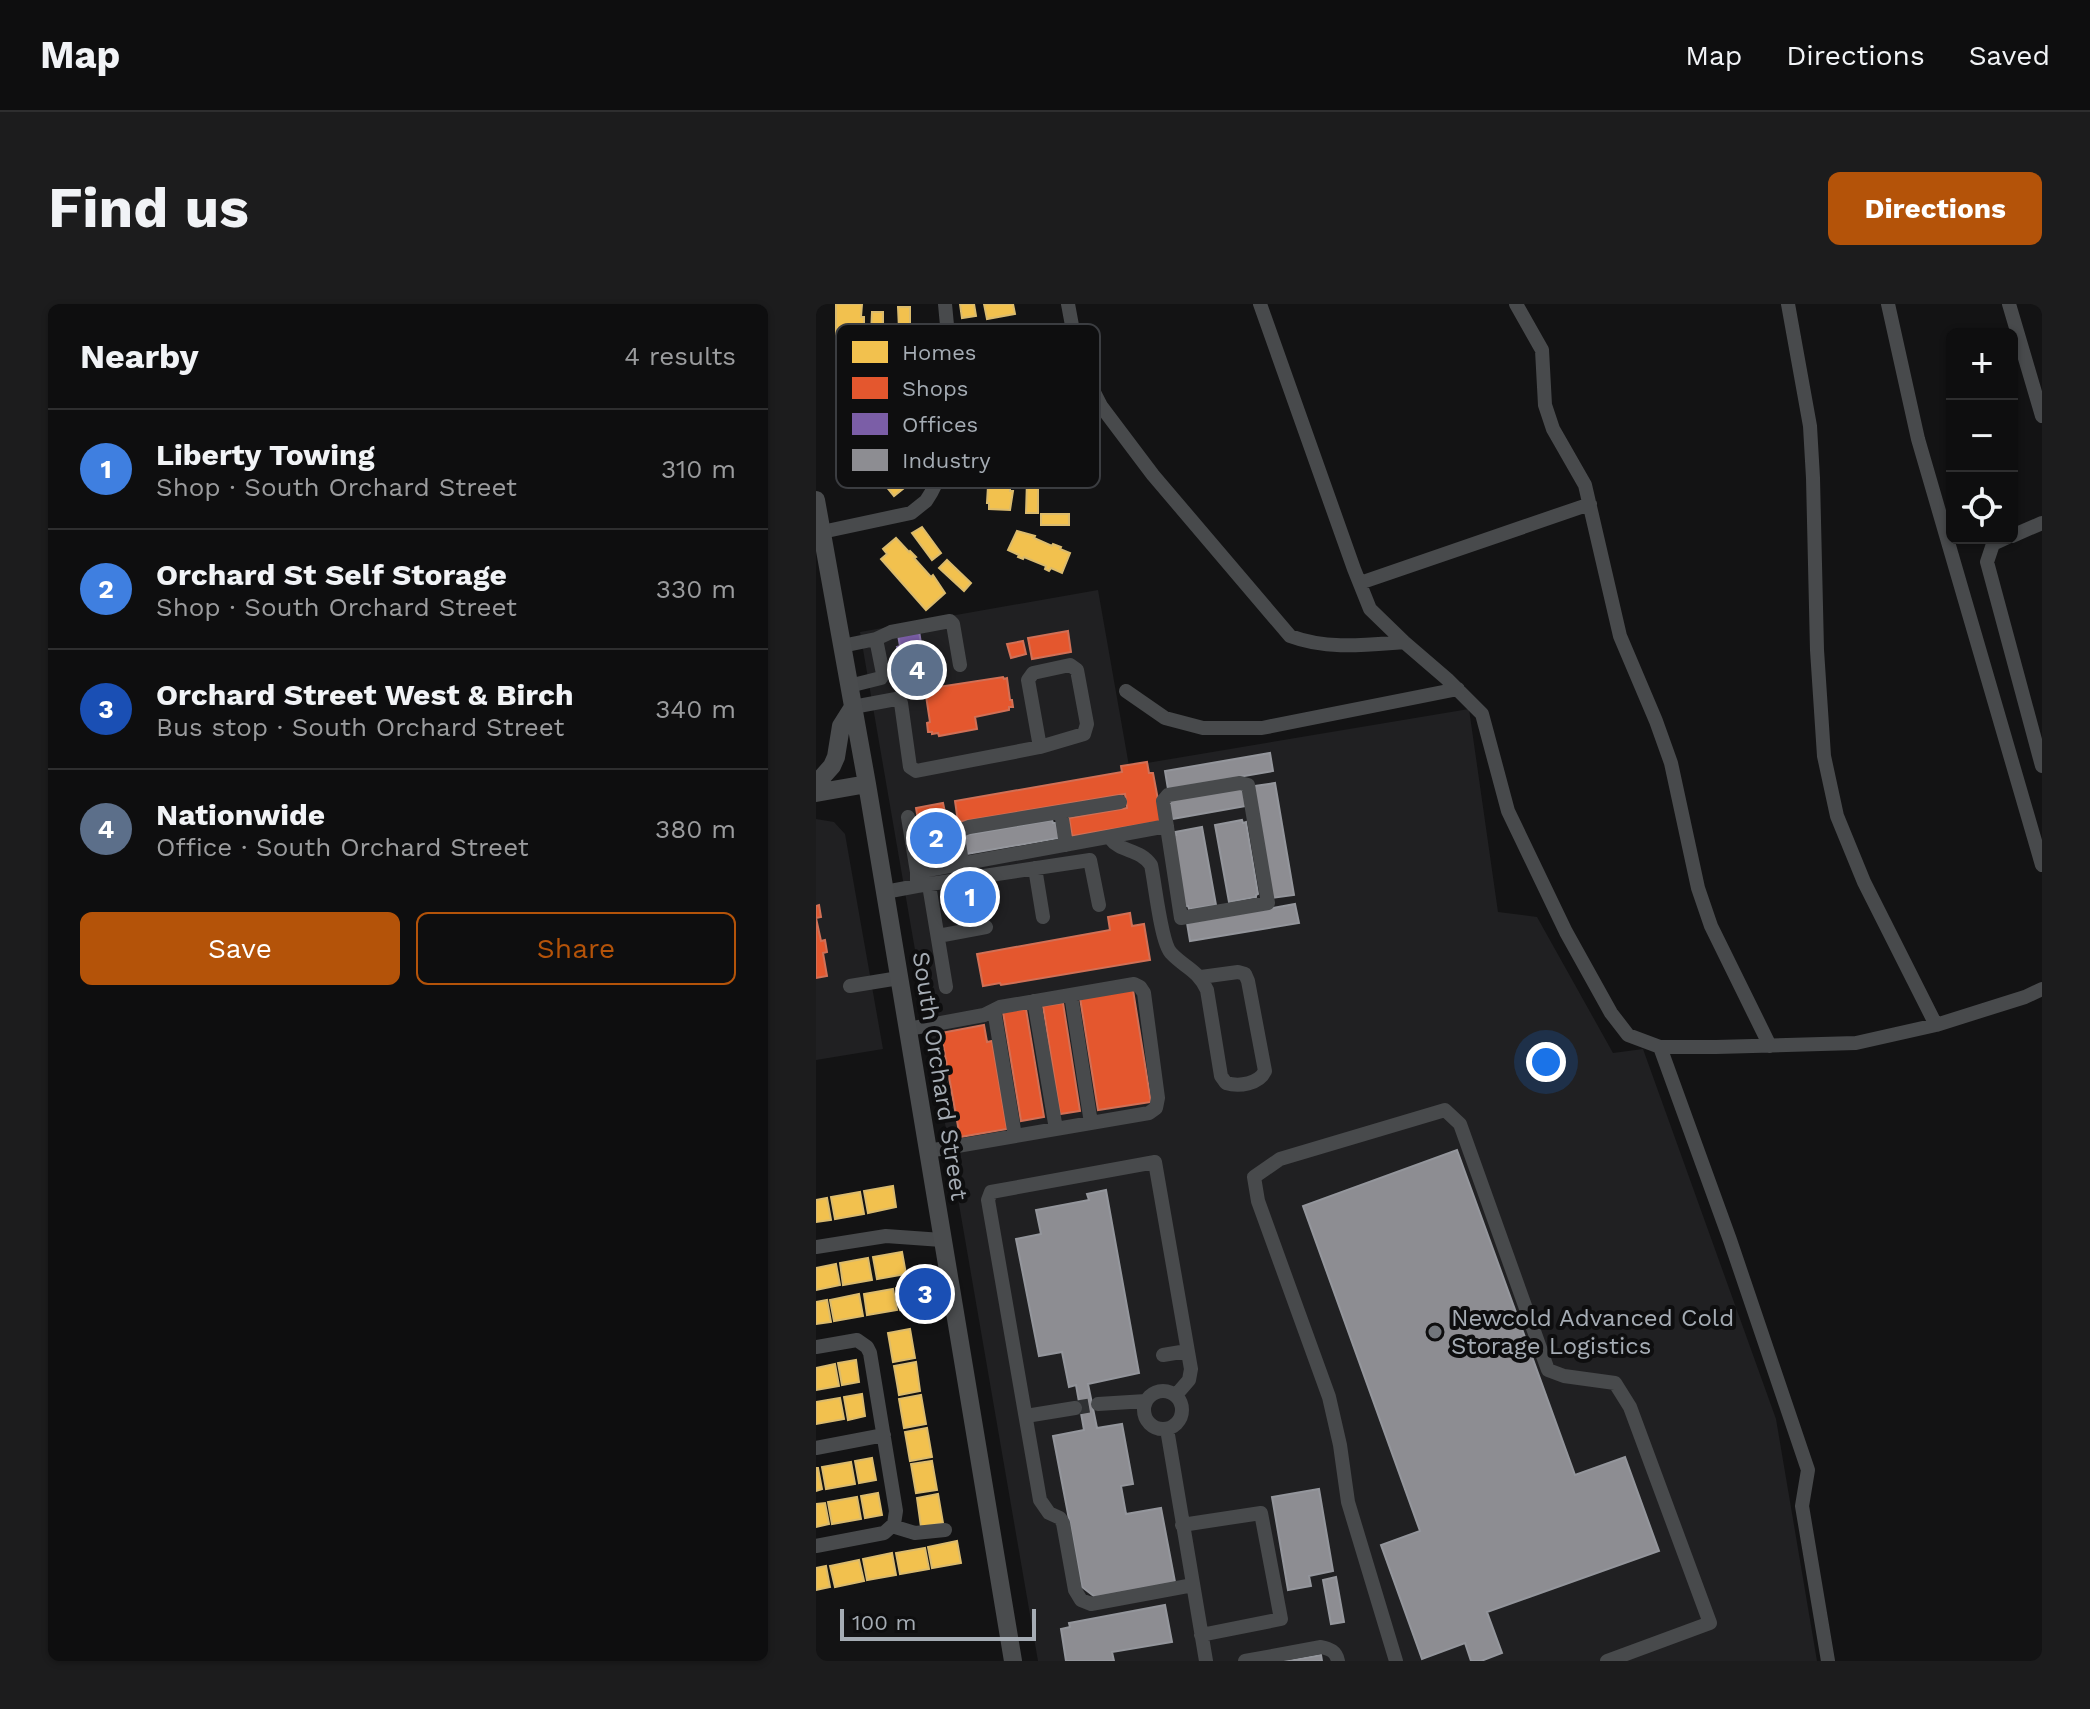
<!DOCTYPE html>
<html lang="en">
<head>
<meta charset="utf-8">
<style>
  :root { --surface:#0e0e0f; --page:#1c1c1d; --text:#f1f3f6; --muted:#9b9c9e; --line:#2e2e2f; --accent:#b45309 }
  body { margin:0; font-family:"Work Sans",sans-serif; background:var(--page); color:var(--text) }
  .controls { position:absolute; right:24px; top:24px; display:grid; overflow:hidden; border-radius:12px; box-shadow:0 2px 6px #0004 }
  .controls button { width:72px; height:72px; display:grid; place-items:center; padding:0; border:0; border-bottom:2px solid var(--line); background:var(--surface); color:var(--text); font:40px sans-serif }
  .scale { position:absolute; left:24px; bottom:20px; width:196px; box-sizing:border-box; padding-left:8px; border:4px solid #a5acb4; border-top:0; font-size:22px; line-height:28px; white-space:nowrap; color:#a5acb4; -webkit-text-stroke:6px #0e0e0f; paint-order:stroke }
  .you { position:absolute; left:730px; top:758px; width:28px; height:28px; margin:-20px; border:6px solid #fff; border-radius:50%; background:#1a73e8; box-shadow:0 0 0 12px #1a73e833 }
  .badge { display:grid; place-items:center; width:52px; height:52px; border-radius:50%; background:var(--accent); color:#fff; font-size:26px; font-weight:700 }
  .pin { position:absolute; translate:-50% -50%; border:4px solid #fff; box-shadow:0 2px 8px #0006 }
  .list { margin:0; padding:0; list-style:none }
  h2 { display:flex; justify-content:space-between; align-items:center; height:104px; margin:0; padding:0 32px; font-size:34px }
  h2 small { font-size:26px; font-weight:400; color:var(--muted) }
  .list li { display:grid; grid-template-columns:52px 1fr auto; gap:24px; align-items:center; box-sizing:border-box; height:120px; padding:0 32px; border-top:2px solid var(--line) }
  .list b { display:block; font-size:30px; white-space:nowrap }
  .list p { margin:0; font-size:26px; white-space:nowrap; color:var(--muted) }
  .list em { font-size:26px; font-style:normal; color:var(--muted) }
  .actions { display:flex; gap:16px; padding:24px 32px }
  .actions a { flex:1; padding:18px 0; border:2px solid var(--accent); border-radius:12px; text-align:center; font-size:28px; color:var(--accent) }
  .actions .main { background:var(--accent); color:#fff }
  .icon { flex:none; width:44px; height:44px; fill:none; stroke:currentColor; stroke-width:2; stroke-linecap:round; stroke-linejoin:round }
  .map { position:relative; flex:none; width:1226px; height:1357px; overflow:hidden; border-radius:12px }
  header { display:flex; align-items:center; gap:48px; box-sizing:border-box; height:112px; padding:0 40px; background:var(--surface); border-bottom:2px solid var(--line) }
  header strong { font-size:38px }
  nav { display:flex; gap:44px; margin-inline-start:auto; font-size:28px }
  .intro { display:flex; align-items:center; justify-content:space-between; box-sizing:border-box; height:192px; padding:0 48px }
  h1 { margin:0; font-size:56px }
  .button { padding:20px 36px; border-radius:12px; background:var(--accent); color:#fff; font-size:28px; font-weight:700 }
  main { display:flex; gap:48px; padding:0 48px }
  aside { flex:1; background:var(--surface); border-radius:12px; box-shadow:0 2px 6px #0004 }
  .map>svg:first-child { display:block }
</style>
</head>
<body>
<header>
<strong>Map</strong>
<nav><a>Map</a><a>Directions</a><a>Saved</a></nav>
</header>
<div class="intro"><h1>Find us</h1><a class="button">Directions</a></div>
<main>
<aside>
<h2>Nearby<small>4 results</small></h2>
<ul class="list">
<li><span class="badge" style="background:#3f7fe0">1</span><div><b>Liberty Towing</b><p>Shop · South Orchard Street</p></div><em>310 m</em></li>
<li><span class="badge" style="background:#3f7fe0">2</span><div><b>Orchard St Self Storage</b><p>Shop · South Orchard Street</p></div><em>330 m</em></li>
<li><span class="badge" style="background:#1a4fb4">3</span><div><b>Orchard Street West &amp; Birch</b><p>Bus stop · South Orchard Street</p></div><em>340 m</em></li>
<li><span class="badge" style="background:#5c6f8a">4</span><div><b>Nationwide</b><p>Office · South Orchard Street</p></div><em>380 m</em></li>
</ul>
<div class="actions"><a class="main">Save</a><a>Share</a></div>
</aside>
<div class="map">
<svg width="1226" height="1357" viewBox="0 0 1226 1357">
  <rect width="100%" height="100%" fill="#131314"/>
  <path fill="#202022" d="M282 286 313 462 653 405 682 608 721 613 797 749 827 745 960 1115 1001 1357H222L44 328Z
    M0 515 18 518 29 530 67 745 0 756Z"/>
  <path fill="#f2c14e" stroke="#dbbb6d" stroke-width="2" d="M20 0H46L45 13H48V22H46V34L20 35Z
    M144 0H158L160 12 146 14Z
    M168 0H197L199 10 171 15Z
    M82 3H94V25H83Z
    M56 8H67V30H55Z
    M57 124 64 133 65 132 71 138 69 140 85 160 86 158 98 176 78 192 36 140Z
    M175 147 196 148V159H198L194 177V187H197L194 206 173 205V199H171L172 182H174L172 153H175Z
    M211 176H222V209H210Z
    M225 210H253V221H225Z
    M106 223 125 249 116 256 96 229Z
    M201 227 219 232 218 234 236 242 237 240 245 243 244 245 254 249 246 269 235 264 233 267 229 265 230 262 208 253 207 255 202 253 203 251 192 246Z
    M80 234 93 248 94 247 100 253 98 254 115 273 117 271 129 289 110 306 65 255 71 250 67 245Z
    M131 256 155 279 148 287 123 264Z
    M77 882 80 903 52 909 48 887Z
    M44 888 48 910 19 915 15 893Z
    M11 894 15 916 0 918V896Z
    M86 948 90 970 61 975 57 953Z
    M52 954 56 976 27 981 24 959Z
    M20 960 24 981 0 986V964Z
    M96 981 100 1003 84 1006 80 984Z
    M77 985 81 1006 51 1011 48 990Z
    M43 990 47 1012 18 1017 14 996Z
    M11 996 15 1018 0 1020V998Z
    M94 1025 99 1054 77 1058 72 1029Z
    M40 1056 43 1078 26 1081 22 1059Z
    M100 1058 104 1087 83 1091 78 1062Z
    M19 1060 23 1082 0 1086V1064Z
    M46 1090 49 1112 32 1116 28 1093Z
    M105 1091 110 1120 88 1124 83 1095Z
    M24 1094 28 1115 0 1120V1098Z
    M111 1124 116 1153 94 1157 89 1128Z
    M56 1154 60 1176 43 1179 39 1157Z
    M116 1157 121 1186 100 1189 95 1160Z
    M35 1158 39 1180 10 1185 6 1163Z
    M0 1164H2L6 1185 0 1187Z
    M62 1189 66 1211 49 1214 45 1192Z
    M122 1190 127 1219 105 1223 101 1194Z
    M41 1193 45 1215 16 1220 12 1198Z
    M9 1199 13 1220 0 1223V1200Z
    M141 1237 145 1259 116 1264 112 1243Z
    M109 1244 113 1265 84 1270 80 1249Z
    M76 1249 80 1271 51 1276 47 1255Z
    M43 1256 48 1277 19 1283 14 1262Z
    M10 1262 14 1283 0 1286V1264Z"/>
  <path fill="#e4572e" stroke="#d17056" stroke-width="2" d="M252 327 255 348 216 355 212 334Z
    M207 337 210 350 195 354 191 340Z
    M187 373 188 375 191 374 194 396H196L197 403H193V406L159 413 161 425 123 432 122 429 116 430V428H112L111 419 114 418 109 385Z
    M331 458 333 469H337L346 517 256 532 253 514 311 504 309 490 142 518 139 497 306 468 305 462Z
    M127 499 135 536 131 537 132 539 107 544 100 504Z
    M166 579 167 583 176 581 179 600 171 601V605L144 609 140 584Z
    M3 601 5 613 0 614 5 637 9 636 11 648 7 649 11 672 0 674V602Z
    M314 609 316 622 328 620 334 656 185 681 184 679 167 682 161 650 294 626 292 613Z
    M317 686 335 798 282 806 264 694Z
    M247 699 264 807 244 810 227 702Z
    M210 705 228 813 205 817 187 708Z
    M168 721 171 738 176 737 191 825 144 833 125 729Z"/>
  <path fill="#7b5ea7" stroke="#8875ab" stroke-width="2" d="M103 327 110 370H108L109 373 91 377 86 350 83 351 81 343 84 342 82 331Z"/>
  <path fill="#8d8d92" stroke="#94969c" stroke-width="2" d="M454 449 457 467 352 485 349 467Z
    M459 479 478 591 456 594 438 482Z
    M427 484 430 502 356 515 353 496Z
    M236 516 237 519H240L243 534 150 550 147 535 151 534 150 531Z
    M426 516 427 519 430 518 442 590 440 591V593L413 598 399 521Z
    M386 523 400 601 373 605 372 602H369L357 531H360L359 528Z
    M479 600 483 619 374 637 371 619Z
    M641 846 759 1171 809 1153 843 1247 671 1308 686 1349 665 1357H655L649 1339 606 1355 565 1241 604 1227 487 902Z
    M290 886 323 1069 272 1080 281 1124 306 1120 317 1180 305 1182 310 1210 345 1204 359 1278 279 1293 266 1283 237 1132 268 1126 260 1081 253 1083 246 1048 223 1052 200 935 225 930 220 906 273 896 271 890Z
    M503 1185 517 1267 493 1272 495 1282 472 1286 456 1193Z
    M520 1273 528 1318 515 1320 507 1276Z
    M349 1301 356 1338 296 1348 298 1357H250L245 1325 254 1323 253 1319Z
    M505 1351 506 1357H456L471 1354 472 1357Z"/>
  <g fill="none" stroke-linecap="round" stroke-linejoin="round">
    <path stroke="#303234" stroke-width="14" stroke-dasharray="14 7" stroke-linecap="butt" d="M259 1104 282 1100"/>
    <path stroke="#484a4c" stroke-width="14" d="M252 0 263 59 285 102 337 171 474 332C511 346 549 341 588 338
      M444 0 538 265 554 305 588 338 631 375 666 410 692 507 750 628 795 709 812 731 844 743H900L1040 739 1120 721 1209 693 1226 685
      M700 0 726 46 729 101 737 125 769 181 804 332 840 417 855 459 882 584 895 622 954 742
      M972 0 994 122 997 174 1001 346 1008 452 1021 512 1048 578 1120 721
      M1072 0 1102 135 1226 561
      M1193 0 1226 112
      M129 140 170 130 225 103
      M6 228 95 209 110 197 115 189 126 167 129 140 132 32 129 0
      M1196 232 1226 219
      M1190 234 1177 240 1171 258 1226 462
      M544 279 774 200
      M26 342 60 335 75 328 134 317 137 320 144 361
      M33 382 65 374 67 370 60 335
      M310 387 349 414 387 424H446L642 385
      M37 403 80 395 85 399 94 463 100 467 224 443 212 376 217 369 254 361 261 366 271 420 268 430 224 443
      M424 479 432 481 452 599 365 614 347 497 352 491Z
      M245 508 250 541
      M294 534C305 549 323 544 335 561 339 579 345 639 355 649 369 664 381 665 391 686L405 772 410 779C423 783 443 780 449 767L432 677 429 670 422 668 385 673
      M146 559 142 532 145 526 153 523 304 498
      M219 564 227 613
      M101 568 351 522
      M113 581 130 683
      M101 582 274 556 283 601
      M69 588 101 582V568L92 513
      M122 632 170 623
      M34 682 83 674
      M255 691 275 819
      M218 697 240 825
      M178 706 199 832
      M92 725 168 711 184 703 318 680 324 683 328 689 342 794 340 804 333 809 112 847
      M844 743 914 936 992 1166 986 1202 1012 1357
      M0 943 70 932 126 936
      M0 1043 41 1036 51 1043 54 1049 80 1207 78 1220 68 1229 0 1242
      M347 1051 371 1047
      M328 1106a19 19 0 1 1 38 0a19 19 0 1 1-38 0Z
      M360 1091 373 1076 375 1065 339 858 175 888 172 896 224 1196 233 1209 244 1214 247 1219 259 1286 265 1296 275 1300 377 1281
      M282 1100 330 1097
      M210 1112 259 1104
      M351 1125 390 1357
      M0 1144 68 1131
      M366 1221 445 1209 465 1315 385 1331
      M76 1222 99 1229 129 1226
      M429 1357 505 1343C514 1345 520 1347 522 1357
      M580 1357 532 1198 524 1141 513 1093 442 897 438 873 464 855 629 806 644 820 732 1066 748 1072 799 1079 814 1103 894 1319 791 1357"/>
    <path stroke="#4a4c4e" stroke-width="18" d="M0 196 51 480 197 1357
      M0 480 16 462 20 453 25 422 37 403
      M0 489 51 480"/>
  </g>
  <circle fill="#72767c" stroke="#0e0e0f" stroke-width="3" cx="619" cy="1028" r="8"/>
  <g text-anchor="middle" stroke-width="8" stroke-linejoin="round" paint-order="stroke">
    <g font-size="24" fill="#a5acb4" stroke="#0e0e0f">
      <text transform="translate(124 772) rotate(81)" y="8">South Orchard Street</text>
    </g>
    <g font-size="24" fill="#a5acb4" stroke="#0e0e0f" text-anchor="start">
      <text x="635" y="1022">Newcold Advanced Cold<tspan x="635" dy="28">Storage Logistics</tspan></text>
    </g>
  </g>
  <rect x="20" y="20" width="264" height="164" rx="12" fill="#0e0e0f" stroke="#3b3d41" stroke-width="2"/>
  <rect x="36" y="37" width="36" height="22" fill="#f2c14e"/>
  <rect x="36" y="73" width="36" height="22" fill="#e4572e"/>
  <rect x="36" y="109" width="36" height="22" fill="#7b5ea7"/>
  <rect x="36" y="145" width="36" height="22" fill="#8d8d92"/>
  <g font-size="22" fill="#a5acb4">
    <text x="86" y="56">Homes</text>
    <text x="86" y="92">Shops</text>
    <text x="86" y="128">Offices</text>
    <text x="86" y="164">Industry</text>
  </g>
</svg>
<div class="controls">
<button>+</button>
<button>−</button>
<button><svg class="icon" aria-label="locate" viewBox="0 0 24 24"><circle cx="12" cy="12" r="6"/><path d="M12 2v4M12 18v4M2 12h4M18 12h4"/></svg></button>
</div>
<div class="scale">100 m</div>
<div class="you"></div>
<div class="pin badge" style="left:154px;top:593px;background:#3f7fe0">1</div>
<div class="pin badge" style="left:120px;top:534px;background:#3f7fe0">2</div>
<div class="pin badge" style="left:109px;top:990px;background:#1a4fb4">3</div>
<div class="pin badge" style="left:101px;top:366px;background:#5c6f8a">4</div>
</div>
</main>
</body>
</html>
